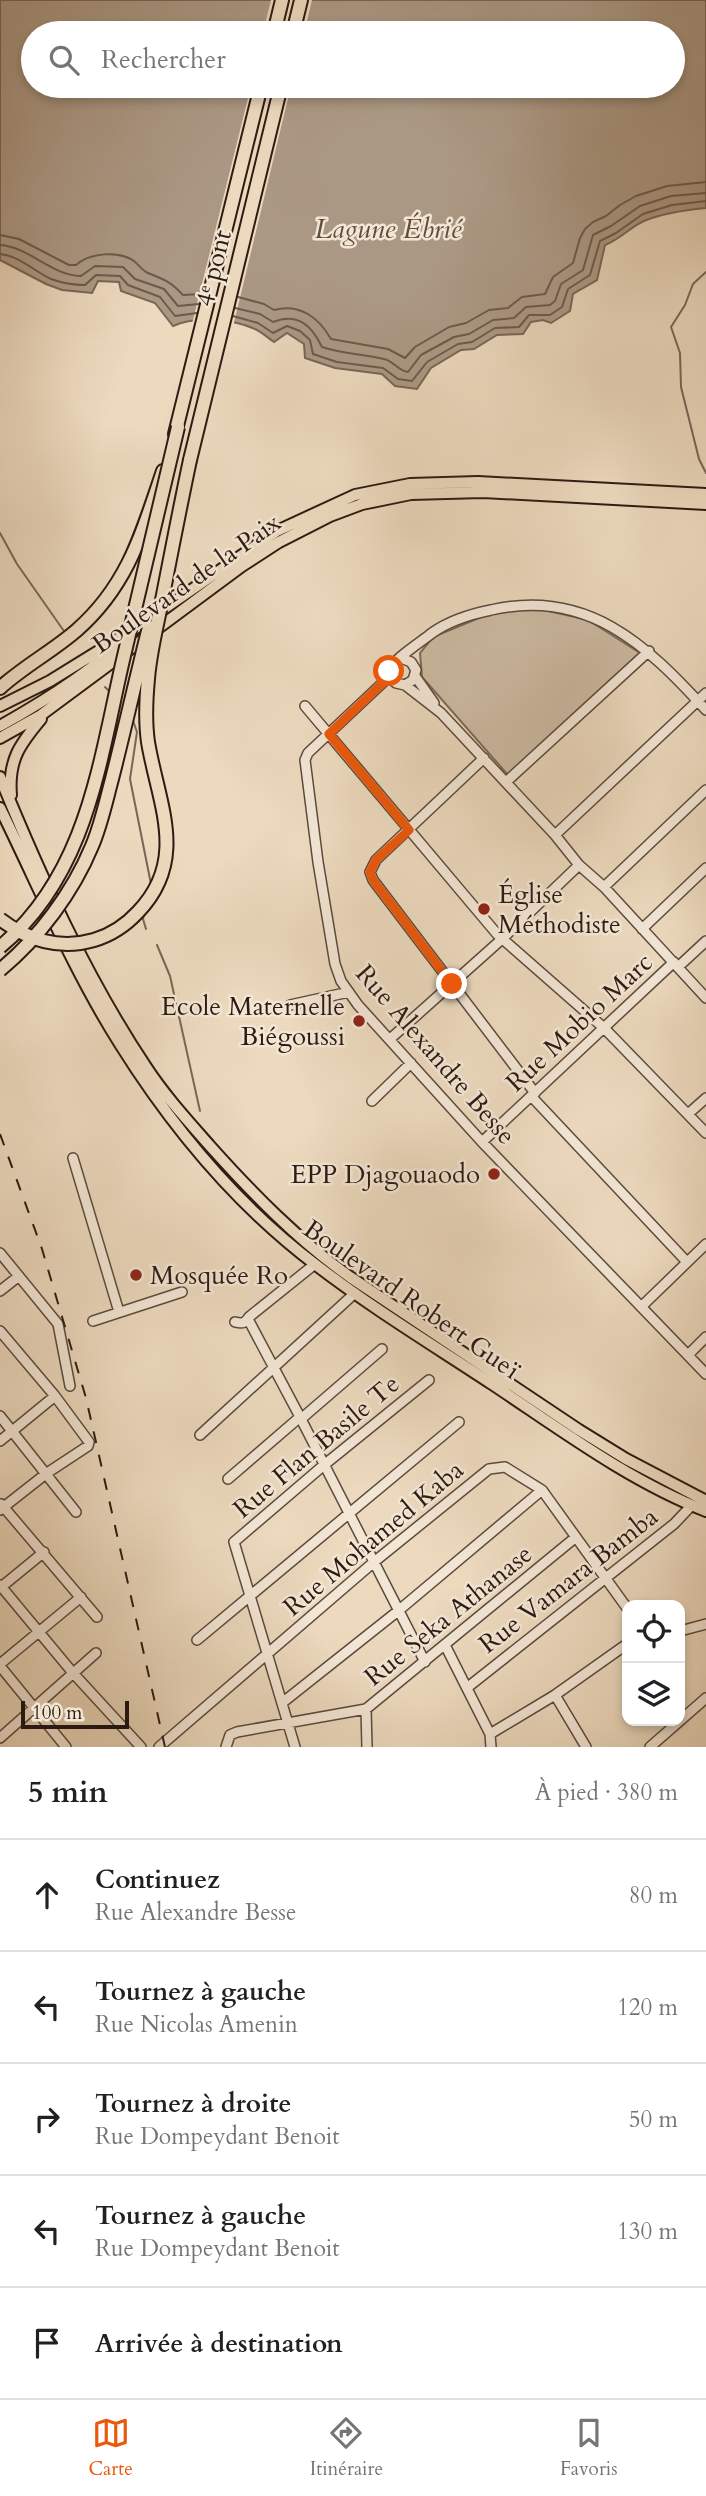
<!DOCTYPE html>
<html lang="fr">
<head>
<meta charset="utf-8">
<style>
  :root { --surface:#fff; --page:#f2f2f2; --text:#202124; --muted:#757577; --line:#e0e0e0; --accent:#ea580c }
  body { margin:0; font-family:Cardo,serif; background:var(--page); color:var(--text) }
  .controls { position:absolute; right:21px; bottom:21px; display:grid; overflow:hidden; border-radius:14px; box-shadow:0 4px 10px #0003 }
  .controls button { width:63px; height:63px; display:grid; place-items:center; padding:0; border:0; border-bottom:2px solid var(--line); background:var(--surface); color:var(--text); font:35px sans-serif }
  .scale { position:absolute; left:21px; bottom:18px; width:108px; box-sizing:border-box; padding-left:7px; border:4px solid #2c1b12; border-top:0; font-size:19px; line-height:24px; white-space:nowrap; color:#2c1b12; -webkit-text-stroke:5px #f3e6d5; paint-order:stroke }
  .stop { position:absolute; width:21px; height:21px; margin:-16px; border:5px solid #ea580c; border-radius:50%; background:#fff }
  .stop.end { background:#ea580c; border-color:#fff; box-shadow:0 2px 7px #0008 }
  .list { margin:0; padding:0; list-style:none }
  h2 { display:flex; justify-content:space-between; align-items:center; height:91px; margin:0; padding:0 28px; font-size:30px }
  h2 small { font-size:23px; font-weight:400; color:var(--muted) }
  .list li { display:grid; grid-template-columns:46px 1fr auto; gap:21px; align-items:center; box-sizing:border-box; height:112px; padding:0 28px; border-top:2px solid var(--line) }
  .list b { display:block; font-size:26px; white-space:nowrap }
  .list p { margin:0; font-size:23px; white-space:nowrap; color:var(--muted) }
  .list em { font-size:23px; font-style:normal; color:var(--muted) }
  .icon { flex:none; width:38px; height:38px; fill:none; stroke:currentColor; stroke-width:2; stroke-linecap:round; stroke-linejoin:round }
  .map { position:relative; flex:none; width:706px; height:1747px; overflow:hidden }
  .search { position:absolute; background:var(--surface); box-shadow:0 4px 10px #0003; left:21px; right:21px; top:21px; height:77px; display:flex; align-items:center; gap:18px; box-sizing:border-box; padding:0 24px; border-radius:38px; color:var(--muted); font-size:26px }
  .sheet { height:651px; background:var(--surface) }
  nav { display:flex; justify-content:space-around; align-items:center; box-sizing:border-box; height:98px; border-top:2px solid var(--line); background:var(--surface); font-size:19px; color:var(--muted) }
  nav a { display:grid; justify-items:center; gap:4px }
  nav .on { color:var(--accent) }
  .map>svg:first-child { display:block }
</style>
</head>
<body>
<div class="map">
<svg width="706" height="1747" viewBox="0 0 706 1747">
  <rect width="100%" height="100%" fill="#ecd9be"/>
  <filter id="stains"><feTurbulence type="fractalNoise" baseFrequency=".00286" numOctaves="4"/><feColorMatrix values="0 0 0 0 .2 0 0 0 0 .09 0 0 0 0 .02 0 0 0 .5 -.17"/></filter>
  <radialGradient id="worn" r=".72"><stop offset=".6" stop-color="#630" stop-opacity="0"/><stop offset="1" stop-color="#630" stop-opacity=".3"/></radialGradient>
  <path fill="#cbb9a1" stroke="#7c6a5a" stroke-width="2" d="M535 608 588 620 640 653 508 775 422 677 420 653 433 637 491 613Z"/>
  <path fill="#ab9884" stroke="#786656" stroke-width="2" fill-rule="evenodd" d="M0 0H706V208C685 210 663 213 644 221 630 227 621 239 605 245L597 280 573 294 570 311 551 323 543 320 531 322 523 334 497 335 474 349 461 350 431 368 417 389 395 386 382 374 335 368 305 358 304 344 287 333 274 342C268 338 262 332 255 329 233 319 195 316 173 326L155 303 121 291 119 282 98 281 92 293 62 290 46 284 0 260ZM33 33H673V86H33Z"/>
  <path fill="#ecd9be" d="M271 0H312L304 33H263Z
    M251 86H291L233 327 221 326 210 328 198 323 192 324Z"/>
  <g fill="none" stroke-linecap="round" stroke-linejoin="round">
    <path stroke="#6c5a4b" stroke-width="2" d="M0 235 19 239 69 265H76C90 253 118 250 134 261 139 265 141 269 146 272 164 280 169 280 183 295L202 294
      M0 245C30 247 50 275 81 276L95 266 123 267 135 279 164 289 178 306 199 304
      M0 254C19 256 34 271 51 279 62 283 73 285 85 285L96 275 120 276 128 285 160 297 175 316 197 313
      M238 297 264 304 274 310C300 303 319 318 331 339L388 349 405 358 415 347 449 327 466 323 489 310 508 308 522 297 545 294 553 277 573 263 580 238 585 229 593 222 606 216 620 205 636 196 667 186 706 182
      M235 308 260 314 273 322C298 312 312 326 322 347 343 354 363 354 384 359 394 361 398 371 408 372L421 355 454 337 469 334 493 320 514 318 526 307 550 305 555 301 561 284 583 270 593 235 611 226 640 206 671 196 706 193
      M233 316 258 323 273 333 287 326 300 331 310 340 313 354 337 362 383 368 398 379 412 381 427 362 458 344 472 342 495 328 519 327 529 315H550L562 307 568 289 590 275 600 241 616 233 643 214 672 205 706 201"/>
    <path stroke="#786656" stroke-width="2" d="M706 272 693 284 685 305 671 327 680 353 681 387 699 459 706 473
      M0 533 17 564 66 634
      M105 687 111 693
      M132 718 137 732 130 779 151 884
      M144 913 143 919 146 929
      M157 945 170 976 200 1111"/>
    <g stroke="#5c4a3d" stroke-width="12">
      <path id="minor" d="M401 658 411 662 416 670 413 680 405 685
        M390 676 308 753 305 760 318 862 335 964 341 981 358 1005 482 1142 706 1374
        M415 676 434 703
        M305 706 497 934 604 1028 706 1133
        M706 710C647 645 587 588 491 610 471 614 449 621 432 633 421 642 392 660 389 671L392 680 396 683 405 685 441 713 555 835 579 865 604 887 706 998
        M484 758 376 860 370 872 373 880 535 1093
        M506 782 649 651
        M555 835 706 693
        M604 887 706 790
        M642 929 706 868
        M678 967 706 941
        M290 1005 349 992
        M390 1039 502 939 579 865
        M531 1096 687 1262
        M372 1101 411 1063
        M688 1114 706 1098
        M482 1142 674 962
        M73 1158 119 1312
        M0 1253 58 1324 70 1386
        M0 1291 19 1276
        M641 1307 706 1244
        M248 1319 300 1417 425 1662
        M93 1321 182 1292
        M235 1322C243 1324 245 1323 249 1317L315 1264
        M0 1331 55 1396 89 1442 88 1446 47 1473 0 1510
        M689 1354 706 1337
        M0 1416 76 1512
        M301 1419 382 1349
        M200 1435 355 1293
        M0 1441 55 1396
        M228 1479 300 1417
        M1 1504 97 1617
        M0 1585 73 1673 141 1747
        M0 1588 44 1552
        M680 1631 706 1624
        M197 1640 459 1422
        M445 1645 490 1734 491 1747
        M0 1664 81 1597
        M0 1666 66 1747
        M468 1687 674 1524 692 1505
        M555 1695 586 1747
        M282 1703 398 1611 542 1490
        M366 1709 367 1747
        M490 1734 555 1695 627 1644
        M0 1738 96 1653
        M159 1747 374 1562 489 1469 505 1467 542 1490 627 1608
        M226 1747 230 1735 237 1732 366 1709 576 1537
        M295 1747 234 1542 324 1465 429 1380
        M650 1747 706 1698"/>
    </g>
    <g stroke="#2c1b12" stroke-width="14">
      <path id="major" d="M0 706 50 681 139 626 277 531 355 495 410 484 478 482 706 494
        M0 726C41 703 93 670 127 638
        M0 738 41 715 242 566 279 542 330 516 362 504 411 494 483 492 706 504
        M0 777C41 877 86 977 146 1067 165 1096 188 1121 210 1146 253 1194 298 1240 350 1277L579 1430 626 1459 706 1501
        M11 795C8 760 20 744 41 719
        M0 808C39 887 73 970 120 1044 172 1127 238 1206 316 1265 372 1308 433 1345 492 1384 560 1429 629 1481 706 1511"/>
    </g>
    <g stroke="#2c1b12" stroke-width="16">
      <path id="highway" d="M274 33 282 0
        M293 33 301 0
        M175 434 261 86
        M190 460 281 86
        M0 688C24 666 53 651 77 630 128 585 142 533 163 471"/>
    </g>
    <use href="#minor" stroke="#f3e6d5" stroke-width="9"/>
    <use href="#major" stroke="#ecd9be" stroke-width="10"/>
    <use href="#highway" stroke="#ecd9be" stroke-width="12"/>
    <path stroke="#2c1b12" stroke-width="2" stroke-dasharray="12 12" stroke-linecap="butt" d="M0 1134 42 1249 86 1398 165 1747"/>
    <g stroke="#2c1b12" stroke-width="16" stroke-linecap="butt">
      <path id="highway-bridge" d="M0 919C27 940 60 950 94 940 111 935 126 925 138 912 189 859 158 803 148 742 145 721 146 700 148 679 150 652 157 626 162 600 171 554 180 507 190 460
        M0 947C87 874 99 764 123 660 142 582 160 504 178 427
        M0 970C39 938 73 892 92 846 101 825 106 801 112 779 125 728 136 678 149 627"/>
    </g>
    <use href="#highway-bridge" stroke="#ecd9be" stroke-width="12"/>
  </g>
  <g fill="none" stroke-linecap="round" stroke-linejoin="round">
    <path stroke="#ea580c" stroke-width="9" d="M389 671 390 676 329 734 409 830 376 860 370 872 373 880 452 984"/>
  </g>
  <g fill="#8f2418" stroke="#f3e6d5" stroke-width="2.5">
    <circle cx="484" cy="909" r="7"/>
    <circle cx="359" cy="1021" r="7"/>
    <circle cx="494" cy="1174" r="7"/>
    <circle cx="136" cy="1275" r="7"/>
  </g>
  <g text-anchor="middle" stroke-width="5" stroke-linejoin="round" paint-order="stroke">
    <g font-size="26" fill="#2c1b12" stroke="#f3e6d5">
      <text transform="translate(213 268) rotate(-76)" y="9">4ᵉ pont</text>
      <text transform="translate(186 583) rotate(-35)" y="9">Boulevard de la Paix</text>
      <text transform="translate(579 1022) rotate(-43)" y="9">Rue Mobio Marc</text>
      <text transform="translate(436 1054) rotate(49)" y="9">Rue Alexandre Besse</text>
      <text transform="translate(412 1299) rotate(35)" y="9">Boulevard Robert Gueï</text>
      <text transform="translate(316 1446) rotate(-40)" y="9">Rue Flan Basile Te</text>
      <text transform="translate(373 1538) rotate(-40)" y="9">Rue Mohamed Kaba</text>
      <text transform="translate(568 1580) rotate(-38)" y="9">Rue Vamara Bamba</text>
      <text transform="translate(448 1615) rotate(-39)" y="9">Rue Seka Athanase</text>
    </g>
    <g font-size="26" fill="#2c1b12" stroke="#f3e6d5" text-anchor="start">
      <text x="498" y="903">Église<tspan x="498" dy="30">Méthodiste</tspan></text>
      <text x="345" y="1015" text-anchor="end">Ecole Maternelle<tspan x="345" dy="30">Biégoussi</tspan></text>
      <text x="480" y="1183" text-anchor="end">EPP Djagouaodo</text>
      <text x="150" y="1284">Mosquée Ro</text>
    </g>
    <g font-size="28" font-style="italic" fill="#5f4d40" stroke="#f3e6d5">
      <text x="388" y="238">Lagune Ébrié</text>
    </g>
  </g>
  <rect width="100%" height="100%" filter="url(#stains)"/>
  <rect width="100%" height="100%" fill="url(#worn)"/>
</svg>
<div class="controls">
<button><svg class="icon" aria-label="locate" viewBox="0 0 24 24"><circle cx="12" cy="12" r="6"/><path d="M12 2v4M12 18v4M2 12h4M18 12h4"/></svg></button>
<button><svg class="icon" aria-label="layers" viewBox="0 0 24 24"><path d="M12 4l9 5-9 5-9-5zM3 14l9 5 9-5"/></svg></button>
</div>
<div class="scale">100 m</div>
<div class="stop" style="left:389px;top:671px"></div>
<div class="stop end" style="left:452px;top:984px"></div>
<div class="search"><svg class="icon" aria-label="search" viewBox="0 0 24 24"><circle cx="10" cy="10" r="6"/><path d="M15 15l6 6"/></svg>Rechercher</div>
</div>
<section class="sheet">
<h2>5 min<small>À pied · 380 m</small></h2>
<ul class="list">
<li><svg class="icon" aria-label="ahead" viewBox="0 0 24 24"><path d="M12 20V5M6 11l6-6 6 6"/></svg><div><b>Continuez</b><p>Rue Alexandre Besse</p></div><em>80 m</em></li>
<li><svg class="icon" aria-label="left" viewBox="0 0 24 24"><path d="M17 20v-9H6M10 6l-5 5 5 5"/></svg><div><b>Tournez à gauche</b><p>Rue Nicolas Amenin</p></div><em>120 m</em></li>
<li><svg class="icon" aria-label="right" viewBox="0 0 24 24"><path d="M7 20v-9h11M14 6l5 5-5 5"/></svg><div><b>Tournez à droite</b><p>Rue Dompeydant Benoit</p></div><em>50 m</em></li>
<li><svg class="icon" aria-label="left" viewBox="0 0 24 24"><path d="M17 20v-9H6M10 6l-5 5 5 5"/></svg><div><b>Tournez à gauche</b><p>Rue Dompeydant Benoit</p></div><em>130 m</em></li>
<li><svg class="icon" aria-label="arrive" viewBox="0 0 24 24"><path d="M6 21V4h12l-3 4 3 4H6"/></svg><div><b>Arrivée à destination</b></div></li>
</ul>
</section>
<nav>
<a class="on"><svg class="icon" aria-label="map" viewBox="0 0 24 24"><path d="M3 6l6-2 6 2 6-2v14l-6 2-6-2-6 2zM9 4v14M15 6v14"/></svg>Carte</a>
<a><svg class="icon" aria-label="directions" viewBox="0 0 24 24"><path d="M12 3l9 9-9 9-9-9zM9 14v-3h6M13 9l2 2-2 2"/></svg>Itinéraire</a>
<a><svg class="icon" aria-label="saved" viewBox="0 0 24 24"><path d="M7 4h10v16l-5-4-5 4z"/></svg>Favoris</a>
</nav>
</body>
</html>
